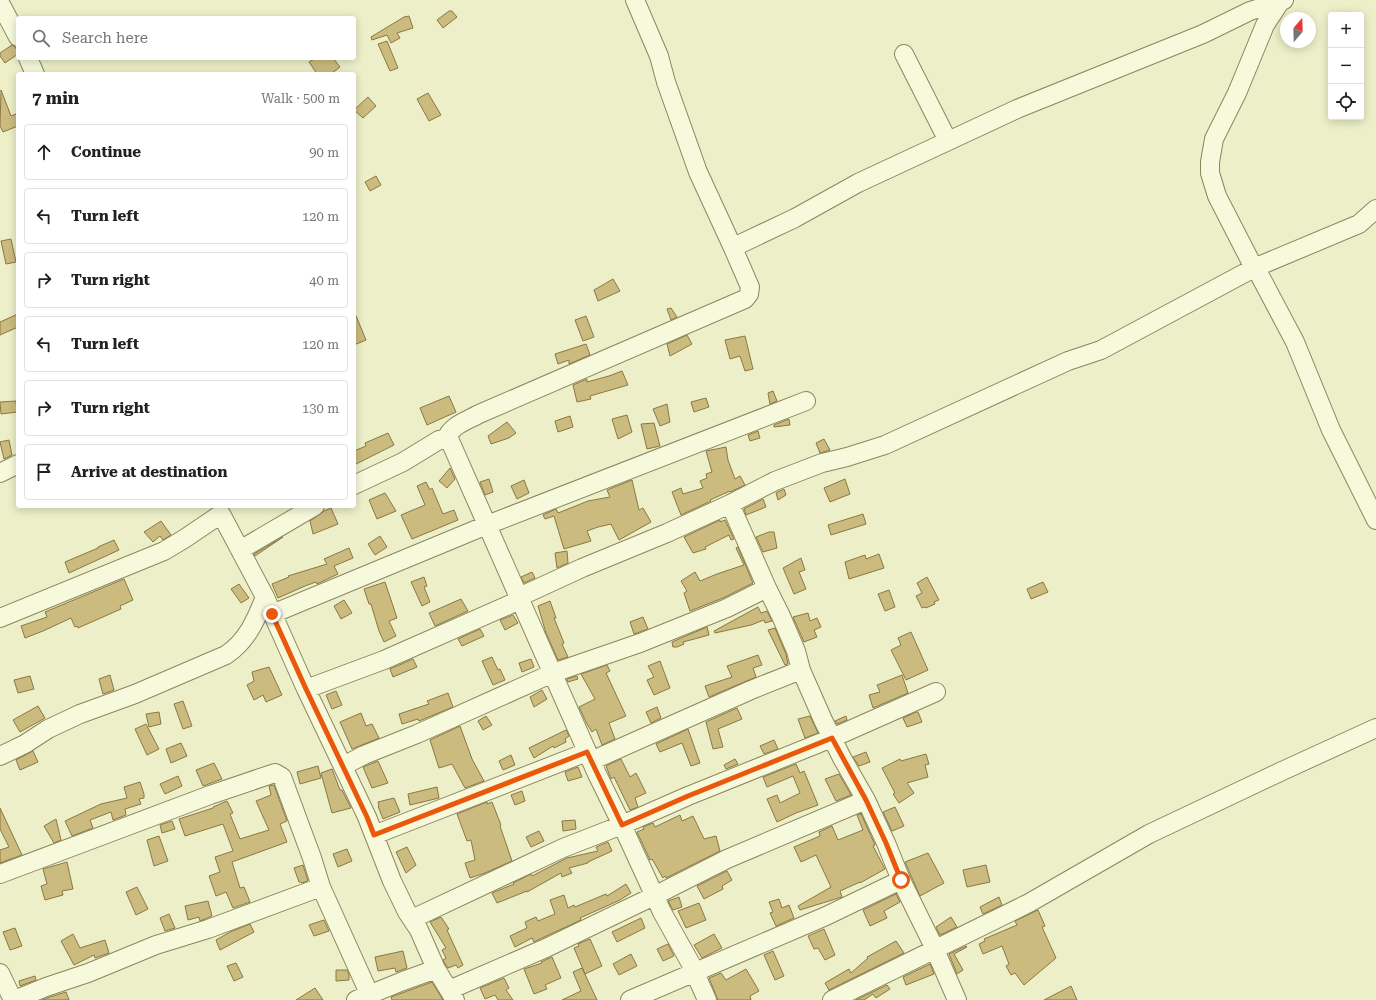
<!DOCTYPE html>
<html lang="en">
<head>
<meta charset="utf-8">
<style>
  :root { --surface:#fff; --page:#f6f6f6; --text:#202124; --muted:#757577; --line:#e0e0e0 }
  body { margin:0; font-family:"Roboto Serif",serif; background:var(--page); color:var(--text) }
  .controls { position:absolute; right:12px; top:12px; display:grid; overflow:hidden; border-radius:4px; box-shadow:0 2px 10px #0003 }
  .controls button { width:36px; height:36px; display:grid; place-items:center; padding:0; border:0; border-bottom:1px solid var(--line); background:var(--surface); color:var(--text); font:20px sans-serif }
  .compass { position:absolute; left:1280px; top:12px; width:36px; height:36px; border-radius:50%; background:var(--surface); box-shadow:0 2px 10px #0003; rotate:19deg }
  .stop { position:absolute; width:12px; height:12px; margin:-9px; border:3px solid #ea580c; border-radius:50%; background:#fff }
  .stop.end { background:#ea580c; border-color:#fff; box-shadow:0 1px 4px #0008 }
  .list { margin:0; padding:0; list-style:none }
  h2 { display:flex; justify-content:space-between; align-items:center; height:52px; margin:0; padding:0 16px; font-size:17px }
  h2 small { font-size:13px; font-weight:400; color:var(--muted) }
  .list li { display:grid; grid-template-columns:26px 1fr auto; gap:12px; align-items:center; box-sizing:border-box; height:56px; margin:0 8px 8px; padding:0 8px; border:1px solid var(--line); border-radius:4px }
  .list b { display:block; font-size:15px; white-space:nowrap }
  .list em { font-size:13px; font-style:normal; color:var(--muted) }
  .icon { flex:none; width:22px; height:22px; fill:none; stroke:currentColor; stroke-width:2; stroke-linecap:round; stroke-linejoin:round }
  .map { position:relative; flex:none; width:1376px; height:1000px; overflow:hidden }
  .search { position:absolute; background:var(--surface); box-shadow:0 2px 10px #0003; left:16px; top:16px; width:340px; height:44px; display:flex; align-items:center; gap:10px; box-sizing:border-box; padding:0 14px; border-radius:4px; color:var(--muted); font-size:15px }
  .panel { position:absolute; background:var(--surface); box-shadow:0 2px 10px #0003; left:16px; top:72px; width:340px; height:436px; border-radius:4px }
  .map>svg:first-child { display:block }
</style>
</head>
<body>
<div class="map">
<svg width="1376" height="1000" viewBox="0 0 1376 1000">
  <rect width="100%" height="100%" fill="#ecefc8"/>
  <path fill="#ccbb7e" stroke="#8a7843" d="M449 11H452L457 17 443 28 437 20Z
    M409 16 413 28 397 33 400 38 391 43 387 35 372 40 371 37 404 17Z
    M387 41 398 68 390 71 378 44Z
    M12 45 15 47 18 51V54L5 63 0 56V53Z
    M316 58H333L340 67 331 74H317L309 62Z
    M1 90 11 116 16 114 18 120V126L3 132 0 126Z
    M428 93 441 115 429 121 417 99Z
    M368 97 376 106 363 118 354 110Z
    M376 176 381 185 370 191 365 182Z
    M11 239 16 262 6 264 1 241Z
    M613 279 620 291 598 301 594 290Z
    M671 308 677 317 671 320 667 309Z
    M354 311 366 340 354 345Z
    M18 314V327L0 335V322Z
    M586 316 594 337 583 341 575 320Z
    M687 335 692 344 670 356 667 344Z
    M745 336 753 369 745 371 740 356 730 359 725 340Z
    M586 344 590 355 569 364V360L558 364 555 354Z
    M622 371 628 385 590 396 591 399 577 402 573 385 587 379V382L609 376Z
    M773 391 777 401 770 404 768 393Z
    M449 396 456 412 427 425 420 408Z
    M706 398 709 407 694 412 691 402Z
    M16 401 17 412 1 414 0 402Z
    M667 404 670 422 660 426 653 409Z
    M627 415 632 432 618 439 612 419Z
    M570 416 573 427 558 432 555 421Z
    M789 419 790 425 774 427V425Z
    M507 422 516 433 509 438 491 444 488 436Z
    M654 423 660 446 647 449 641 424Z
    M758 431 760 438 750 441 748 435Z
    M388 433 394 445 354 465V451L366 446 365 443Z
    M824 439 830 450 820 453 816 443Z
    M9 440 12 455 4 459 0 442Z
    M726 447 728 460 735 479 740 476 745 485 730 492V491L710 500 711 501 681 515 672 492 681 488 683 494 703 488 700 481 707 478 706 474 712 472 706 451Z
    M450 468 455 479 447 488 439 481Z
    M489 479 493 492 485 495 480 482Z
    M845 479 850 494 830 502 824 488Z
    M524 480 529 493 517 499 511 486Z
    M632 480 639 510 643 508 651 522 619 540 611 524 598 527 587 531 591 541 564 549 554 516 545 519 543 515 556 509 558 513 588 501 610 497 607 490Z
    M426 482 430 490 432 488 443 514 454 510 458 520 412 539 401 515 425 505 417 486Z
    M784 489 786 495 778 500 776 493Z
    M385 493 396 511 377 519 369 500Z
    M763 499 766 507 746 515 744 509Z
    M331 508 338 524 313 534 310 521 324 511Z
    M863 514 866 524 831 535 828 525Z
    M720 520V522L725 520 734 539 731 540 729 535 705 547 706 549 693 553 684 537Z
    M161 521 171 535 163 540 160 536 153 542 144 532Z
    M769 532H774L777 548 763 552 756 537Z
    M380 536 387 547 375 555 368 544Z
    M283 537 255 556 254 554Z
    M114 540 119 550 69 573 65 562 98 548V547Z
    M738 547 753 583 723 598 690 611 684 593 687 591 681 581 695 572 700 581 717 574 744 565 736 548Z
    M349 548 353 558 334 566 338 574 317 584 316 582 305 586 278 598 272 584 289 577 288 576 327 564 324 559Z
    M567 551 568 563 557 568 555 553Z
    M879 554 884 568 849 579 845 562 865 555 866 559Z
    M801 558 805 570 799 572 806 589 794 594 783 568Z
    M532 572 535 578 524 583 521 577Z
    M424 577 427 586 424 587 430 602 422 606 411 582Z
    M927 577 939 600 934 602 935 604 926 608 925 607 922 608 916 596 922 593 917 583Z
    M124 579 133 600 120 606 121 609 78 628 77 626 75 627 71 618 43 631 25 638 21 626 47 617 45 612Z
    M385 582 397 618 389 621 396 636 384 642 379 631 371 604H369L364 589Z
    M1043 582 1048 592 1031 599 1027 589Z
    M239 584 249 598 241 603 231 589Z
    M889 590 895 607 885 611 878 594Z
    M461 599 468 611 435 626 429 613Z
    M344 600 352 613 341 619 334 606Z
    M550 601 556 618H554L564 643 562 644 568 657 558 660 546 633 538 606Z
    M758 607 761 613 767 611 772 621 765 623 764 620 751 625 715 633 714 631Z
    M808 613 810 621 817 618 821 627 814 630 817 637 804 642 793 617Z
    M513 615 518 623 505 630 500 620Z
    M643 617 648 629 634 634 630 622Z
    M707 627 709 635 683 642 684 644 677 647H673L672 642Z
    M775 628 786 654 788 664 785 665 768 630Z
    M480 629 484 636 462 646 458 639Z
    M911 632 928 670 906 680 891 650 901 645 898 638Z
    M758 655 762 665 753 668 756 677 709 697 705 686 732 677 727 666Z
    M492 657 498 670 500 669 505 680 493 685 482 661Z
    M413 659 417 667 393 677 390 669Z
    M531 659 534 667 522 672 519 663Z
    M660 661 670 688 654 695 647 680 654 677 648 666Z
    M607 665 610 671 606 673 626 716 609 723 615 739 602 745 596 729 592 732 587 724 579 707 595 699 581 674Z
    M269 667 282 695 266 702 263 695 254 700 247 685 254 681 252 672Z
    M110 675 114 690 103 694 99 679Z
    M902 675 908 693 873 708 869 695 880 692 877 685Z
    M30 676 34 689 18 693 14 680Z
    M577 676 578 679 568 682 567 679Z
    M542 690 547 699 534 707 530 697Z
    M336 691 342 705 332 709 326 695Z
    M448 693 453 707 419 721 418 719 402 724 399 714 429 704 427 701Z
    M183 701 192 726 183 729 174 704Z
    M38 706 45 718 20 732 13 720Z
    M657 707 661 718 651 723 646 712Z
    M737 708 742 719 718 729 723 747 713 749 706 722Z
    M159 712 161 724 149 727 146 714Z
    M916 712H918L922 722 907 727 903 718Z
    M361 713 366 726 372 724 379 738 352 749 340 722Z
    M486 716 492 725 483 730 478 721Z
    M810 716 818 733 805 738 798 719Z
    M846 716 847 720 837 724 835 721Z
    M146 724 159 749 147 755 135 729Z
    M460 726 472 759 484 781 465 788 452 764 439 768 430 740Z
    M688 729 700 763 691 766 682 743 660 752 656 744Z
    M566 730 569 736 565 739 566 742 554 748 553 746 534 758 529 748Z
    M774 740 778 749 764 754 760 746Z
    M181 743 187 756 171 763 166 749Z
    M33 751 38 762 20 770 16 760Z
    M866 752 870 762 859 766 853 757Z
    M926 754 929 764 925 765 928 777 907 783 914 793 899 803 893 794 895 793 882 768 900 759 901 761Z
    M511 755 515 765 503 770 499 761Z
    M621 759 630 777 636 773 646 793 635 798 638 807 630 810 614 777 611 779 606 766Z
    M735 759 738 764 726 769 724 765Z
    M378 761 388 783 372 788 363 767Z
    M214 763 222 779 203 786 196 770Z
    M796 764 800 773 804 771 818 805 796 813 777 822 767 799 777 795 780 803 800 793 793 776 767 787 763 777Z
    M318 766 321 778 300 784 297 772Z
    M578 767 582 777 568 781 565 772Z
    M332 769 340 790H342L351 808 332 813 321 773Z
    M839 774 851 795 836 801 825 779Z
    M178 776 182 786 165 794 160 784Z
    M140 782 144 794V798L139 799 141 804 125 809 126 815 113 820 111 812 90 820 93 828 72 836 65 821 101 804 127 798 124 787Z
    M274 785 287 821 280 824 287 842 232 862 240 888 244 887 250 902 233 908 226 892 216 896 209 876 220 872 215 857 233 851 223 824 185 836 179 819 213 808V807L227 801 233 813 230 814 240 839 269 830 256 801 271 795 269 786Z
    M437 787 439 798 410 805 408 794Z
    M522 791 525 801 515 805 511 795Z
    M394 798 400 812 383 819 378 806H379L378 802Z
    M487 802V804L492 802 501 825 500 826 512 861 485 873 470 878 465 863 475 860 471 840 467 841 457 814Z
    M895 807 904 826 892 831 883 812Z
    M0 808 22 855 0 863V850L9 847 0 829Z
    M861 814 875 845 873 846 885 869 860 883V882L840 891 842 897 800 910 798 906 831 887 816 855 801 862 794 847 820 836 819 832 832 826 838 840 863 830 857 815Z
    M680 815 682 821 693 816 704 839 716 836 720 851 666 878 665 876 663 878 652 859 650 860 637 832 644 829 643 827 653 823 655 827Z
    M56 819 61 840 54 843 44 826Z
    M575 820 576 829 563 831 562 821Z
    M172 821 175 829 162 833 160 825Z
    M539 831 544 841 531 847 526 837Z
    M159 836 168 861 154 866 147 840Z
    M608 842 612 851 588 862V863L569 868 572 873 562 877 561 873 527 892V891L497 903 492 893 514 884 513 883 531 874 532 876 567 858 598 851 596 847Z
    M407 847 416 865 406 873 396 852Z
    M347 849 352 861 338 867 333 854Z
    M928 853 944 883 920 896 905 862Z
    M67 862 73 889 62 891 63 895 45 900 41 886 47 884 43 869Z
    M303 865 308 881 302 883 301 882H299L294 868Z
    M986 865 990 882 967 887 963 870Z
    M727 871 732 880 722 886 723 889 704 899 697 886Z
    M626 884 631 893 620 900 580 918 581 920 542 938 534 942 532 938 515 947 510 936 527 928 525 922 536 917 538 921 555 914 550 900 564 895 568 908 574 905 575 907 606 894 607 896Z
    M137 887 148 909 136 915 126 892Z
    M896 894 900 902 884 911 887 918 870 926 863 910Z
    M679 897 682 907 673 910 668 901Z
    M999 897 1002 905 983 914 980 907Z
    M779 899 782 908 789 905 794 918 776 926 770 913 773 912 769 902Z
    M208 901 212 916 200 921 199 917 188 920 185 906Z
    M699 903 706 920 686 928 678 911Z
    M1038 910 1045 926 1042 927 1056 958 1024 985 1015 973 1011 975 1006 966 1009 964 1002 946 983 954 979 944 985 941 984 939 1017 925 1015 921Z
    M169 914 175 928 165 931 160 918Z
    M441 917 449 929 447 930 463 965 458 968 456 965 448 968 445 964 443 960 446 958 442 950 446 948 430 922Z
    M951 917 957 927 940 935 936 927Z
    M641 918 645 928 617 942 612 932Z
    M324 920 329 931 314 936 309 925Z
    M250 924 254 932 220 950 216 940 230 932Z
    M15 928 22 946 10 950 3 932Z
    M824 929 835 955 825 960 818 948 814 949 808 936Z
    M73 934 80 948 105 940 109 953 95 958 94 955 74 965 61 941Z
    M714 934 722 948 702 958 694 945Z
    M590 939 602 966 585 974 574 948 579 946 578 944Z
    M896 941 904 953 829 990 825 983 849 969 851 973 868 958 867 957Z
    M668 944 674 956 663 961 657 949Z
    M966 946 967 947 954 954 963 970 957 974 949 954Z
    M403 951 407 968 396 972 395 968 378 971 375 957Z
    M773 951 784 976 775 980 764 955Z
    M631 954 637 966 619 975 613 964Z
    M552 957 561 978 545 985 547 989 534 994 524 969 542 963 541 962Z
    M236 963 243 977 234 981 227 966Z
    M930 964 934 974 906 985 903 977Z
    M582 968 597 1000H562L581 991 573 972Z
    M746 969 759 991 750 996 751 1000H718L709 978 721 973 726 980Z
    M336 970H347L349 974V980L336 981Z
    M35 976 36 980 20 986 19 981Z
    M504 978 509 988 506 990 513 1000H498L495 995 485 999 480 988Z
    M432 982 443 1000H392L391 997Z
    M887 985 890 989 876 998 873 994 864 1000H856Z
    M1071 986 1077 1000H1044Z
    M315 988 323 1000H296Z
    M66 992 69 1000H42L50 997Z"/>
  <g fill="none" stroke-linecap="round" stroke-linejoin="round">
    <g stroke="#8b865d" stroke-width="20">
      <path id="minor" d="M635 0 659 56 666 82 698 172 733 248
        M1284 0 1280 2 1265 25 1237 93 1214 139 1210 162V173L1217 196 1254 268 1359 224 1376 209
        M0 3 18 37
        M904 54 948 141
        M28 58 35 74
        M446 439C451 425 467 421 479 414L745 299 749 294 750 287 733 248 738 245 795 218 858 183 1017 109 1203 34 1250 11 1280 2
        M0 473 18 464
        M354 485 403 462 439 440 446 439 450 441 597 774 622 825 662 912 691 964 707 1000
        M730 504 767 588 781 616 796 651 801 670 823 720 842 758 866 800 886 843 901 880 933 945 957 1000
        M240 550 315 506
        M519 597 582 568 667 533 730 504 775 481 822 463 847 457 885 445 1068 361 1101 350 1254 268 1259 274 1295 342 1331 430 1376 520
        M272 614 487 525 806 401
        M0 618 164 551 184 539 221 514 265 597 306 689 367 817 392 881 407 912 419 930 436 969 455 1000
        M306 689 384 660 520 600
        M0 756 25 744 48 729 80 714 135 694 226 655C247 641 256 620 265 597
        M591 761 751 690 801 670
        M343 766 364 755 417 734 553 673 640 643 727 608 767 588
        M374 835 587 752
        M0 874 210 795 275 773 282 777 312 858 321 887 372 1000
        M412 919 563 848 622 825 688 796 832 738 936 692
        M0 973 13 1000
        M449 990 546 948 654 896 727 859 866 800
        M14 1000 46 987 88 973 156 945 208 929 321 887
        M356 1000 403 981 436 969
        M630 1000 826 916 901 880
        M832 1000 1029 903 1149 834 1280 772 1376 728"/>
    </g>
    <use href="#minor" stroke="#f7f9dc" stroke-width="18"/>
  </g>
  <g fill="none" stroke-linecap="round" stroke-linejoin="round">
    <path stroke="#ea580c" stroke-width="5" d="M272 614 306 689 367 817 374 835 587 752 622 825 688 796 832 738 866 800 886 843 901 880"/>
  </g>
</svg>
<div class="controls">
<button>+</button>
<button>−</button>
<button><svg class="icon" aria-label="locate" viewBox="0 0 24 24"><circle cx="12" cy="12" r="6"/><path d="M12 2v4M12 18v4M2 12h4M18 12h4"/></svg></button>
</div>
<svg class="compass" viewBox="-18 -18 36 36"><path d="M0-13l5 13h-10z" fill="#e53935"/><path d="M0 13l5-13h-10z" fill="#757577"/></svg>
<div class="stop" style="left:901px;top:880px"></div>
<div class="stop end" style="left:272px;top:614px"></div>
<div class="search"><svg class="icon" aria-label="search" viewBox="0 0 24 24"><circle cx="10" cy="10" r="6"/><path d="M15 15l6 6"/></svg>Search here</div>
<section class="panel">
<h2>7 min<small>Walk · 500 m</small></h2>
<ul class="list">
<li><svg class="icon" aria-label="ahead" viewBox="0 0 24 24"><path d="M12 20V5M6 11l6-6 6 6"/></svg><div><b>Continue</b></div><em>90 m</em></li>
<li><svg class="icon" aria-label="left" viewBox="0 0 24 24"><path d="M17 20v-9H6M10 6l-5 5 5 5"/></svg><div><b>Turn left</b></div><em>120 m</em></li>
<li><svg class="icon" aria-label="right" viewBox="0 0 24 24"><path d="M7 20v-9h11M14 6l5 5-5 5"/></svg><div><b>Turn right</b></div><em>40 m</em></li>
<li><svg class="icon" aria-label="left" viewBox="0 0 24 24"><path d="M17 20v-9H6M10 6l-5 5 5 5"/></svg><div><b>Turn left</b></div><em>120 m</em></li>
<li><svg class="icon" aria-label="right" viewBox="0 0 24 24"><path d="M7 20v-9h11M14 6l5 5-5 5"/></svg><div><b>Turn right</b></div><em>130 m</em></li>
<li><svg class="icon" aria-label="arrive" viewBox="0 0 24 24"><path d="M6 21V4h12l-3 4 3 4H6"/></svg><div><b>Arrive at destination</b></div></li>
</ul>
</section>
</div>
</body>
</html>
